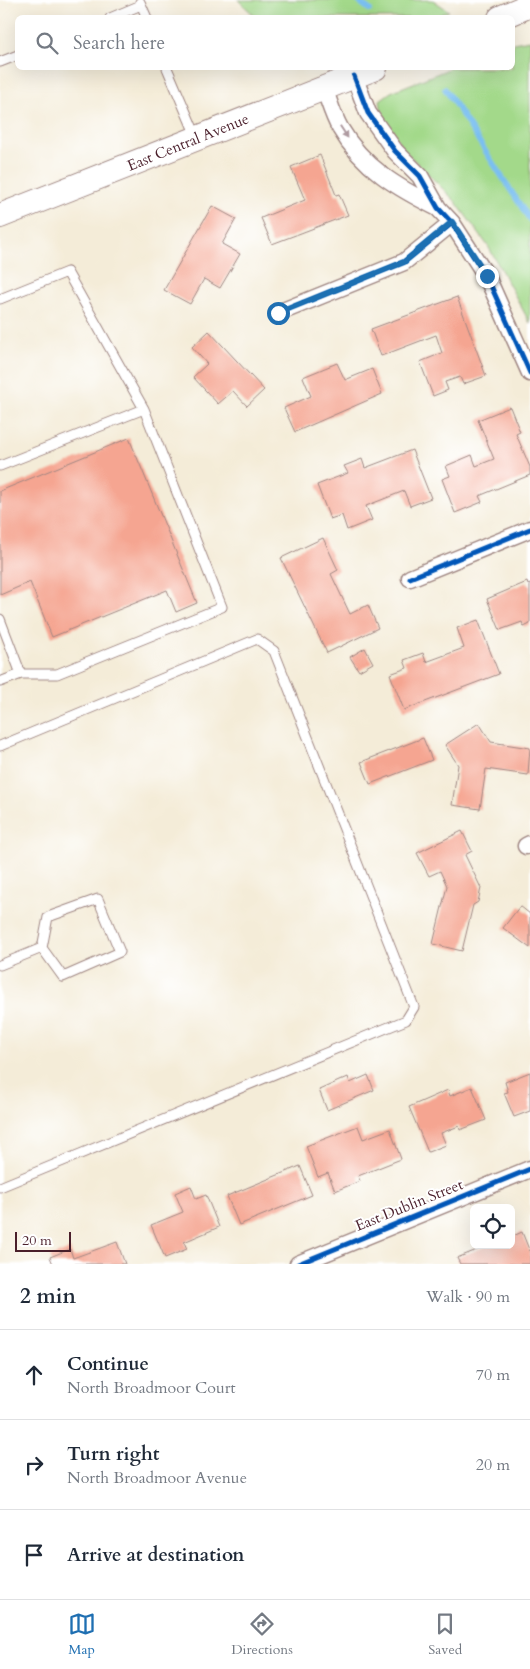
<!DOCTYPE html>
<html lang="en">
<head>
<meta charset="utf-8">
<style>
  :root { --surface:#fff; --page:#f6f6f7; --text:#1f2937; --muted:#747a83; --line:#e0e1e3; --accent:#1f6fb2 }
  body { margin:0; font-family:Cardo,serif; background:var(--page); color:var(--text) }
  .controls { position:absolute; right:15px; bottom:15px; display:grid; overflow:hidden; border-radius:8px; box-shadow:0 5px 20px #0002 }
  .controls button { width:45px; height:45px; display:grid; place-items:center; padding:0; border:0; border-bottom:1px solid var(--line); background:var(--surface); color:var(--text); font:25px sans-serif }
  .scale { position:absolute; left:15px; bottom:12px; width:56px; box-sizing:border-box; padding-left:5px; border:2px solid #4a1f2b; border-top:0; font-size:14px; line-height:18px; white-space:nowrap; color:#4a1f2b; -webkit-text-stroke:4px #fff; paint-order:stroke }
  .stop { position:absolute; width:15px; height:15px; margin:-11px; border:4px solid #1f6fb2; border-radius:50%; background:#fff }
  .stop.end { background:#1f6fb2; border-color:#fff; box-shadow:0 1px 5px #0008 }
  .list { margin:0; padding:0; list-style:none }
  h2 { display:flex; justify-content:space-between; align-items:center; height:65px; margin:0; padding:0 20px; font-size:21px }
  h2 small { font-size:16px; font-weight:400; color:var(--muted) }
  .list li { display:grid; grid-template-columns:32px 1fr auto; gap:15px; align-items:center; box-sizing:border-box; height:90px; padding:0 20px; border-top:1px solid var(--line) }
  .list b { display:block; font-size:19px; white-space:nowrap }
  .list p { margin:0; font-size:16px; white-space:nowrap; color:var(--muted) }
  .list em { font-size:16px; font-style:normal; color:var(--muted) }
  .icon { flex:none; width:28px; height:28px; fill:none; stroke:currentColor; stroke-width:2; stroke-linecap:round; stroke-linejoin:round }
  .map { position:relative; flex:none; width:530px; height:1264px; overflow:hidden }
  .search { position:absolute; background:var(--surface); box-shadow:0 5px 20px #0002; left:15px; right:15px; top:15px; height:55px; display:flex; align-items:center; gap:12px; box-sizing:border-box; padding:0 18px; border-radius:8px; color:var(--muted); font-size:19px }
  .sheet { height:335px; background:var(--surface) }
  nav { display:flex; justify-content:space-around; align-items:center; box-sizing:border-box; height:70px; border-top:1px solid var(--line); background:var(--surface); font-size:14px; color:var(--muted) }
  nav a { display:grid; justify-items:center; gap:2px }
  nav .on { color:var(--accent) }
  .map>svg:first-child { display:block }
</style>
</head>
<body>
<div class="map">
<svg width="530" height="1264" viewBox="0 0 530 1264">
  <rect width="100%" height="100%" fill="#fff"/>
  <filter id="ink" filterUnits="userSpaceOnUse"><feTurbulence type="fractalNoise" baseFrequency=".02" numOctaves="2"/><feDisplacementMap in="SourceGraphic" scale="10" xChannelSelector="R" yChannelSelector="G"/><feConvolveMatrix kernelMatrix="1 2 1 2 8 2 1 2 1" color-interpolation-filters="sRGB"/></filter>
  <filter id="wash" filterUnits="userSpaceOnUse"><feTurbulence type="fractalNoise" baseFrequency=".0096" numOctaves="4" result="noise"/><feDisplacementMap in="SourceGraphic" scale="20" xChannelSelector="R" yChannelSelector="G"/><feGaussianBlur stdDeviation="1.12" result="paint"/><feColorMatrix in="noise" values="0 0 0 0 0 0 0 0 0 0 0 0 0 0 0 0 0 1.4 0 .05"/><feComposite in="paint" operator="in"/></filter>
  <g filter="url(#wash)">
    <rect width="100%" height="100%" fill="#f4ecd8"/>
    <path fill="#a3d98a" stroke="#767c5a" d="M238 0H433L449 11 432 18H257Z
      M530 40V323L488 246 455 201 405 151 382 116 380 100 391 92 451 68H512L513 43Z"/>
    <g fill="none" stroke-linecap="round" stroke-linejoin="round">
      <path stroke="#7abff1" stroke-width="5.5" d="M357 0 370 10
        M445 89 530 220"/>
    </g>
    <g id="blocks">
      <path fill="#f5a591" d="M320 155 336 195 339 194 348 215 272 244 261 218 305 200 291 167Z
        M212 206 236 219 222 244 240 254 220 288 204 279 190 304 164 290Z
        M457 297 486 376 463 384 460 377 445 382 448 390 433 396 420 362 442 353 436 335 381 356 371 329Z
        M209 331 264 390 247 406 233 391 218 404 193 377 207 364 192 347Z
        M337 363 345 380 372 369 382 394 295 432 284 408 311 396 303 377Z
        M510 407 520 432 516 434 530 467V475L479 496 482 502 455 513 442 479 450 476 446 466 472 455 476 466 494 459 478 420Z
        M129 438 197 603 176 612 167 590 52 637 30 582 0 595V491Z
        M412 450 431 498 410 506 404 491 366 506 372 520 347 530 342 515 330 519 317 485 348 473 344 466 362 459 365 468Z
        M323 538 338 570 331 574 350 614 368 605 378 628 327 653 281 558Z
        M527 582 528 585 530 584V624L524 627 522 622 500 630 487 599Z
        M478 620 499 674 404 710 390 674 407 668 404 660 423 653 426 662 464 648 457 628Z
        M365 648 373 663 359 671 350 657Z
        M479 723 491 742 530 748 528 775 486 769 480 809 452 805 458 765 445 745Z
        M423 738 432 760 370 784 361 762Z
        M462 831 472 851 465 855 481 888 478 902 473 905 462 951 433 944 447 886 440 871 429 876 417 853Z
        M520 906 530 914V948L503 928Z
        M530 1072V1111L514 1117 504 1093 508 1092 505 1082Z
        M368 1075 374 1090 327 1110 319 1090 348 1077 350 1083Z
        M472 1087 486 1120 460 1130 459 1126 441 1133 446 1145 428 1152 409 1107 448 1090 450 1096Z
        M358 1126 363 1139 390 1129 401 1159 358 1176 360 1181 335 1191 328 1173 318 1177 306 1146Z
        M300 1166 312 1195 239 1225 227 1196Z
        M191 1186 196 1199 206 1195 219 1227 184 1242 187 1249 165 1258 151 1225 183 1212 175 1193Z
        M522 1232 530 1252V1264H460L457 1258 489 1245H511V1237Z
        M117 1242 125 1264H53L50 1257 70 1249 73 1258Z"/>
    </g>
  </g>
  <g filter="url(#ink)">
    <use href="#blocks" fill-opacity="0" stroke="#9f8682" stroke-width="1"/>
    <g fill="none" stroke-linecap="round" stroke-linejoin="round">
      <g stroke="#9f8682" stroke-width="11">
        <path id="service" d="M140 2 147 18
          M110 18 141 5
          M0 62 18 55
          M167 68 197 138
          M0 299 67 272 144 409
          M0 466 144 409 222 607 57 674H21
          M0 619 21 674 0 682
          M0 746 257 639 274 651 414 1007 406 1020 0 1187
          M98 899 120 952 63 977 42 948 48 917Z
          M0 965 42 948"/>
      </g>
      <g stroke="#9f8682" stroke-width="19">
        <path id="minor" d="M354 76 368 113 395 151 420 176 438 208 452 223 487 277 530 373
          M324 88C329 101 333 116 340 128 363 168 398 188 438 208
          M278 313 404 262 452 223
          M410 578 530 529
          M526 846 530 844
          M298 1264 530 1169"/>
      </g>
      <g stroke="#9f8682" stroke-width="26">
        <path id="secondary" d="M500 18 530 5
          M0 216 375 68"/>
      </g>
      <use href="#service" stroke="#fff" stroke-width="9"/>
      <use href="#minor" stroke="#fff" stroke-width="16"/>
      <use href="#secondary" stroke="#fff" stroke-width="24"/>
      <g stroke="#fff" stroke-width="8">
        <path id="cycleway" d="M354 76 368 113 395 151 420 176 438 208 452 223 487 277 530 373
          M278 313 404 262 452 223
          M410 578 530 529
          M298 1264 530 1169"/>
      </g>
      <use href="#cycleway" stroke="#0057b8" stroke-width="5"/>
    </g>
    <defs><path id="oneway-solid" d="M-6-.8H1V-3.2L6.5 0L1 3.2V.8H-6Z" transform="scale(1.25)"/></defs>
    <use fill="#ae9aa0" href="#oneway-solid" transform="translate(344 132) rotate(57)"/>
  </g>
  <g fill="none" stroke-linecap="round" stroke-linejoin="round" filter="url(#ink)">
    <path stroke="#1f6fb2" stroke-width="6" d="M278 313 404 262 452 222 487 276"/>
  </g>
  <g text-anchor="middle" stroke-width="4" stroke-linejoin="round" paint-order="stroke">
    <g font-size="15" fill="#4a1f2b" stroke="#fff">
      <text transform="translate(188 142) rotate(-22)" y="5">East Central Avenue</text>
      <text transform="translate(409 1205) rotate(-22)" y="5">East Dublin Street</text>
    </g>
  </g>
</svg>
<div class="controls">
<button><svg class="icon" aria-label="locate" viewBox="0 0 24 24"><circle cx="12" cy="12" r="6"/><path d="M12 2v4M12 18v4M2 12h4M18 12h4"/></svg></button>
</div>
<div class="scale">20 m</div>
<div class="stop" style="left:278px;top:313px"></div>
<div class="stop end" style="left:487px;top:276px"></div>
<div class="search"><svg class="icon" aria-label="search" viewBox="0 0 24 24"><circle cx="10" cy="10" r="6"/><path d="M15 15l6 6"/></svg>Search here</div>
</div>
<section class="sheet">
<h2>2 min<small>Walk · 90 m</small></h2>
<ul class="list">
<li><svg class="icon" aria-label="ahead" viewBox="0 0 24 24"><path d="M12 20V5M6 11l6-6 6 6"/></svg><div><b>Continue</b><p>North Broadmoor Court</p></div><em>70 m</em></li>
<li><svg class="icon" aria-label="right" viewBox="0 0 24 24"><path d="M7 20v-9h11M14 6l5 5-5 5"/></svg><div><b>Turn right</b><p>North Broadmoor Avenue</p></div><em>20 m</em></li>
<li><svg class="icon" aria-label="arrive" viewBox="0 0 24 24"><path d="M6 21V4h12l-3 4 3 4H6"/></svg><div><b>Arrive at destination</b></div></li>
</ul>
</section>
<nav>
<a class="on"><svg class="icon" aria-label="map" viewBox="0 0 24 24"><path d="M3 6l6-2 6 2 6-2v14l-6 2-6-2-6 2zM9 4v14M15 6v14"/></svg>Map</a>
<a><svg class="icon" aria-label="directions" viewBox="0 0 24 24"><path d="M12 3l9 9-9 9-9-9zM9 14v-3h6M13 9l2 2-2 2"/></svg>Directions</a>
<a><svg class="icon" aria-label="saved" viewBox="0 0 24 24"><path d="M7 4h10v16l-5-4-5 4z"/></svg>Saved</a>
</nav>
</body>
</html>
